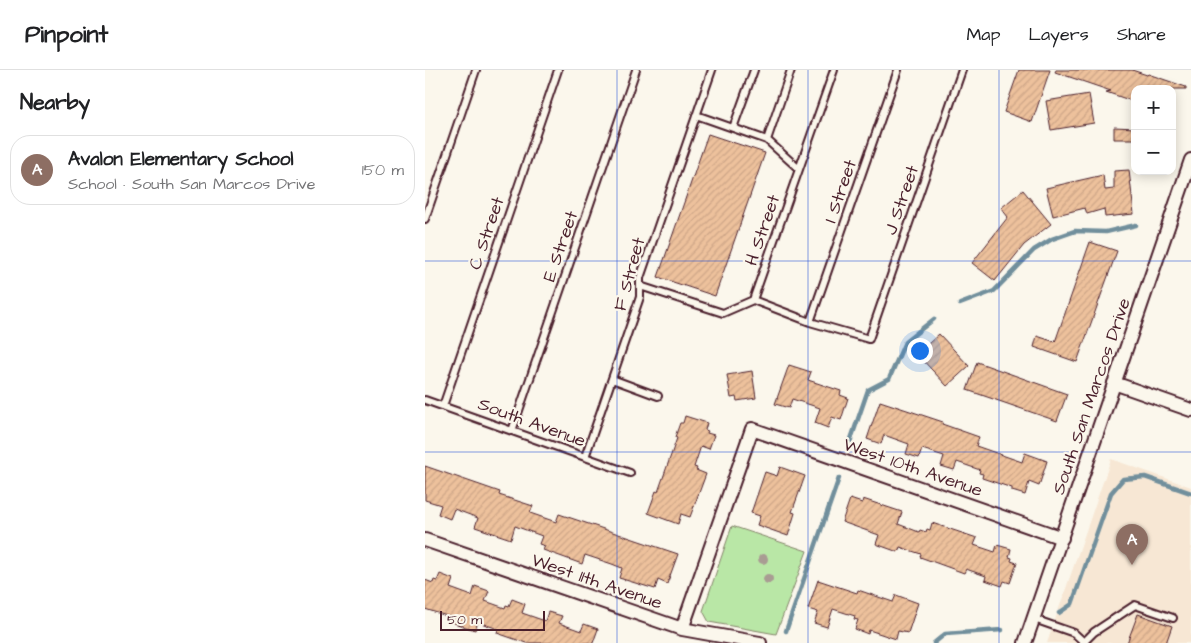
<!DOCTYPE html>
<html lang="en">
<head>
<meta charset="utf-8">
<style>
  :root { --surface:#fff; --page:#f2f2f2; --text:#202124; --muted:#757577; --line:#e0e0e0; --accent:#db2777 }
  body { margin:0; font-family:"Architects Daughter",sans-serif; background:var(--page); color:var(--text) }
  .controls { position:absolute; right:15px; top:15px; display:grid; overflow:hidden; border-radius:10px; box-shadow:0 2px 12px #0003 }
  .controls button { width:45px; height:45px; display:grid; place-items:center; padding:0; border:0; border-bottom:1px solid var(--line); background:var(--surface); color:var(--text); font:25px sans-serif }
  .scale { position:absolute; left:15px; bottom:12px; width:105px; box-sizing:border-box; padding-left:5px; border:2px solid #4a1f2b; border-top:0; font-size:14px; line-height:18px; white-space:nowrap; color:#4a1f2b; -webkit-text-stroke:4px #fbf7ec; paint-order:stroke }
  .you { position:absolute; left:494px; top:280px; width:18px; height:18px; margin:-12px; border:4px solid #fff; border-radius:50%; background:#1a73e8; box-shadow:0 0 0 8px #1a73e833 }
  .badge { display:grid; place-items:center; width:32px; height:32px; border-radius:50%; background:var(--accent); color:#fff; font-size:16px; font-weight:700 }
  .pin { position:absolute; translate:-50% -41px; filter:drop-shadow(0 1px 2px #0008) }
  .pin::after { content:''; position:absolute; top:26px; width:18px; height:15px; background:inherit; clip-path:polygon(0 0,100% 0,50% 100%) }
  .list { margin:0; padding:0; list-style:none }
  h2 { display:flex; justify-content:space-between; align-items:center; height:65px; margin:0; padding:0 20px; font-size:21px }
  h2 small { font-size:16px; font-weight:400; color:var(--muted) }
  .list li { display:grid; grid-template-columns:32px 1fr auto; gap:15px; align-items:center; box-sizing:border-box; height:70px; margin:0 10px 10px; padding:0 10px; border:1px solid var(--line); border-radius:20px }
  .list b { display:block; font-size:19px; white-space:nowrap }
  .list p { margin:0; font-size:16px; white-space:nowrap; color:var(--muted) }
  .list em { font-size:16px; font-style:normal; color:var(--muted) }
  .map { position:relative; flex:none; width:766px; height:573px; overflow:hidden }
  header { display:flex; align-items:center; gap:30px; box-sizing:border-box; height:70px; padding:0 25px; background:var(--surface); border-bottom:1px solid var(--line) }
  header strong { font-size:24px }
  nav { display:flex; gap:28px; margin-inline-start:auto; font-size:18px }
  main { display:flex }
  aside { flex:1; background:var(--surface) }
  .map>svg:first-child { display:block }
</style>
</head>
<body>
<header>
<strong>Pinpoint</strong>
<nav><a>Map</a><a>Layers</a><a>Share</a></nav>
</header>
<main>
<aside>
<h2>Nearby<small></small></h2>
<ul class="list">
<li><span class="badge" style="background:#8d6e63">A</span><div><b>Avalon Elementary School</b><p>School · South San Marcos Drive</p></div><em>150 m</em></li>
</ul>
</aside>
<div class="map">
<svg width="766" height="573" viewBox="0 0 766 573">
  <defs>
    <pattern id="building-hatch" width="6" height="6" patternUnits="userSpaceOnUse" patternTransform="scale(1.25)"><rect width="6" height="6" fill="#edc19c"/><path d="M-1 1l2-2M0 6l6-6M5 7l2-2" fill="none" stroke="#cda587"/></pattern>
  </defs>
  <rect width="100%" height="100%" fill="#fbf7ec"/>
  <filter id="ink" filterUnits="userSpaceOnUse"><feTurbulence type="fractalNoise" baseFrequency=".02" numOctaves="2"/><feDisplacementMap in="SourceGraphic" scale="10" xChannelSelector="R" yChannelSelector="G"/><feConvolveMatrix kernelMatrix="1 2 1 2 8 2 1 2 1" color-interpolation-filters="sRGB"/></filter>
  <g filter="url(#ink)">
    <path fill="#f7e7d4" d="M686 389 766 417V573H622Z"/>
    <path fill="#b9e7a6" stroke="#828368" d="M307 456 382 481 351 564 284 552 278 541Z"/>
    <g fill="none" stroke-linecap="round" stroke-linejoin="round">
      <path stroke="#718f9c" stroke-width="4.5" d="M535 234 569 221 609 180 627 169 650 161 681 162 711 155
        M424 375 443 320 464 309 480 272 509 249
        M634 543 647 534 686 423 698 409 720 407 766 423
        M361 561 414 408
        M509 573 520 564 577 560"/>
    </g>
    <path fill="url(#building-hatch)" stroke="#4a1f2b" d="M594 0H625L607 52 579 42Z
      M631 0H707L722 5 723 4 761 17V19H710V32L681 22 686 21 630 2Z
      M664 24 669 53 626 60 621 31Z
      M689 57 710 58V69H689Z
      M283 64 340 83 290 226 233 207Z
      M704 100 709 144 680 147 679 139 662 144 660 138 628 146 621 118 678 105 680 120 689 119V101Z
      M598 120 626 154 599 175 570 211 547 193 583 147 576 138Z
      M665 172 692 181 652 292 609 277 612 266 630 272Z
      M514 264 544 296 522 316 492 284Z
      M552 292 642 324 632 351 542 320Z
      M364 295 386 302 383 310 416 321 415 325 423 328 416 350 407 347 403 358 390 353 395 338 367 329 364 338 350 334Z
      M327 301 331 328 312 331 311 327 306 328 302 305Z
      M455 331 518 352 517 354 554 367 551 376 597 392 600 383 622 391 614 416 604 412 600 425 587 421V418L557 408 558 404 554 403 555 400 532 392 529 400 516 396 519 386 497 379 494 388 481 384 484 374 459 365 456 374 442 369Z
      M260 346 282 353 280 360 283 361 282 363 289 365 284 379 276 376 269 397 272 398 271 400 281 404 265 447 256 444 253 454 223 443 231 421 233 422 252 368 250 367 255 353H258Z
      M0 396 75 422 74 425 108 436 105 443 131 452 134 444 253 484 242 514 233 510 230 519 194 508 197 498 187 494 160 485 157 494 118 480 120 476 114 474 117 466 90 456 86 469 50 457 53 448 29 439 25 449 13 444 16 435 0 430Z
      M355 397 380 406 367 442 370 443 363 466 332 455 335 446 326 443 340 402 352 406Z
      M425 429 437 433 438 429 477 442 473 454 494 462 495 460 501 462 502 459 505 460 507 453 552 468 549 475 570 482 572 475 586 479 584 487 587 488 586 491 592 493 585 513 579 511 577 516 560 510 561 506 541 499 539 503 495 487 496 484 475 477 473 482 451 474 454 465 417 452Z
      M15 504 28 509 25 518 47 526 50 516 64 521 60 531 80 538 81 535 84 536 87 529 100 534 97 543 120 551 123 542 137 546 134 553 156 561 159 554 173 559 168 573H101L72 563 73 559 53 552 50 560 26 552 28 548 0 539V510L8 513 9 510 12 511Z
      M393 510 432 523 433 520 468 532 471 525 493 533 483 563 473 561 471 569 444 560 443 564 430 559 433 550 429 549 430 546 408 539 402 557 389 553 393 542 383 539Z
      M713 544 747 556 741 573H702Z"/>
    <g fill="none" stroke-linecap="round" stroke-linejoin="round">
      <g stroke="#4a1f2b" stroke-width="10">
        <path id="lane" d="M271 45 342 70 366 0
          M308 58 329 0
          M342 70 374 99
          M0 149 51 0
          M215 216 298 243 328 230 385 252 444 269 537 0
          M328 230 409 0
          M385 252 473 0
          M187 309 233 326
          M0 330 205 403
          M18 336 133 0
          M87 361 211 0
          M160 387 215 227V208L287 0
          M609 549 649 563 660 573
          M660 571 669 562 710 535 748 548"/>
      </g>
      <g stroke="#4a1f2b" stroke-width="16">
        <path id="street" d="M689 313 766 340
          M0 470 257 559 335 573
          M257 559 327 359 637 468
          M600 573 766 90"/>
      </g>
      <use href="#lane" stroke="#fbf7ec" stroke-width="6"/>
      <use href="#street" stroke="#fbf7ec" stroke-width="12"/>
    </g>
    <g fill="#a99c93">
      <circle cx="338" cy="489" r="5"/>
      <circle cx="343" cy="509" r="5"/>
    </g>
  </g>
  <path fill="none" stroke="#1d4ed8" stroke-width="1" stroke-opacity="0.55" d="M192 0V573M383 0V573M574 0V573M0 191H766M0 382H766"/>
  <g text-anchor="middle" stroke-width="4.5" stroke-linejoin="round" paint-order="stroke">
    <g font-size="18" fill="#4a1f2b" stroke="#fbf7ec">
      <text transform="translate(415 121) rotate(-71)" y="6">I Street</text>
      <text transform="translate(476 130) rotate(-71)" y="6">J Street</text>
      <text transform="translate(337 160) rotate(-71)" y="6">H Street</text>
      <text transform="translate(61 163) rotate(-71)" y="6">C Street</text>
      <text transform="translate(135 176) rotate(-71)" y="6">E Street</text>
      <text transform="translate(204 204) rotate(-75)" y="6">F Street</text>
      <text transform="translate(666 326) rotate(-71)" y="6">South San Marcos Drive</text>
      <text transform="translate(107 352) rotate(20)" y="6">South Avenue</text>
      <text transform="translate(488 397) rotate(19)" y="6">West 10th Avenue</text>
      <text transform="translate(172 511) rotate(19)" y="6">West 11th Avenue</text>
    </g>
  </g>
</svg>
<div class="controls">
<button>+</button>
<button>−</button>
</div>
<div class="scale">50 m</div>
<div class="you"></div>
<div class="pin badge" style="left:707px;top:495px;background:#8d6e63">A</div>
</div>
</main>
</body>
</html>
